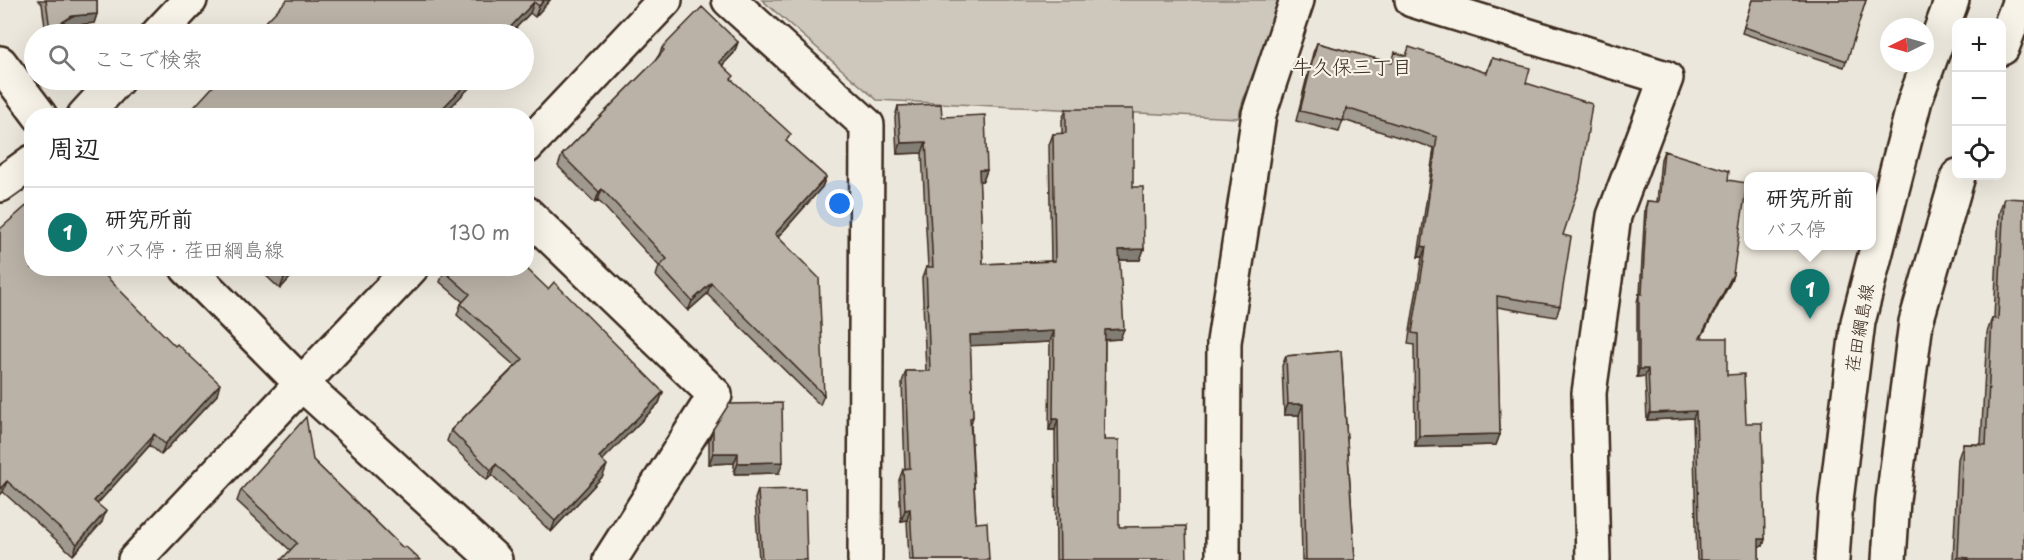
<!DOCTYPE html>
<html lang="ja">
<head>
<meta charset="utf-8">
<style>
  :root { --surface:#fff; --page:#f6f6f6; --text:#222; --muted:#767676; --line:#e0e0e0; --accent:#0f766e }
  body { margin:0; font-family:"Playpen Sans","Klee One",sans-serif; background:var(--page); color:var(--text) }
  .controls { position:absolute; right:18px; top:18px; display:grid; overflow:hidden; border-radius:12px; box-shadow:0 6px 24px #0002 }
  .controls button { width:54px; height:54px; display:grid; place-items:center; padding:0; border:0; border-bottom:2px solid var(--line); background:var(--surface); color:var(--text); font:30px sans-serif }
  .compass { position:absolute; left:1880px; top:18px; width:54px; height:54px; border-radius:50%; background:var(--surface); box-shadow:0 6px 24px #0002; rotate:265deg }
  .you { position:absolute; left:840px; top:204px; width:21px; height:21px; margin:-15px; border:4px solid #fff; border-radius:50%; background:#1a73e8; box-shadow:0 0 0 9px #1a73e833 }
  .badge { display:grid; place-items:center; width:39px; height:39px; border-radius:50%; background:var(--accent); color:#fff; font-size:20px; font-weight:700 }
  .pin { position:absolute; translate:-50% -50px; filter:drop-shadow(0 2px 3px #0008) }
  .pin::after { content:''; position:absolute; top:32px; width:21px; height:18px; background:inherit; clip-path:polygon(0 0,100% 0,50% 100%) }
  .popup { position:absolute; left:1744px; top:172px; width:132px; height:78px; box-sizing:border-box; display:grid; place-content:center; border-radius:12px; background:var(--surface); filter:drop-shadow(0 2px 4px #0005); font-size:20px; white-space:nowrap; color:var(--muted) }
  .popup b { font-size:22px; color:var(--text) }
  .popup::after { content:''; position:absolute; left:50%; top:100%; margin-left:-12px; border:12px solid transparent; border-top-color:var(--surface) }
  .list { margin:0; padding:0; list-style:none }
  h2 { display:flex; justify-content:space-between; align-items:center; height:78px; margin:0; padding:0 24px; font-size:26px }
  h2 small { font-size:20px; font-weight:400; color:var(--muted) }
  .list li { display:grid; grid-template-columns:39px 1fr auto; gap:18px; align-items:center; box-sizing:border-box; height:90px; padding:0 24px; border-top:2px solid var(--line) }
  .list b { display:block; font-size:22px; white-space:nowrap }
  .list p { margin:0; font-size:20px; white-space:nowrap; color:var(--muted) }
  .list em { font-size:20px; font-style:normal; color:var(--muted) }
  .icon { flex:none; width:33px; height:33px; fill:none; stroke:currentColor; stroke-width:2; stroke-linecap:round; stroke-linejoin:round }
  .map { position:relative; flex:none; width:2024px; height:560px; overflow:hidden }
  .search { position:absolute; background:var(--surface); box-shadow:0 6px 24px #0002; left:24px; top:24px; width:510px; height:66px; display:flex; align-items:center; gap:15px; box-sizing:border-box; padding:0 21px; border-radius:33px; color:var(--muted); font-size:22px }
  .panel { position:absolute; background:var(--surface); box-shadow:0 6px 24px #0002; left:24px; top:108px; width:510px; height:168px; border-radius:24px }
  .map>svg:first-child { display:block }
</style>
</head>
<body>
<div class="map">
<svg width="2024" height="560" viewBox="0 0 2024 560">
  <rect width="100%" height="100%" fill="#ece7dc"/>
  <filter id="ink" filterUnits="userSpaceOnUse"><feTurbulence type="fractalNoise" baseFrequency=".0167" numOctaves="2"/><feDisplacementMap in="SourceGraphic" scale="12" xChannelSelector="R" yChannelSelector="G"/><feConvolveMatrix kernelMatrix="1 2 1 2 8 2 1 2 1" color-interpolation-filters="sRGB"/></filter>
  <g filter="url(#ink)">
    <path fill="#cec8bc" stroke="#84796d" stroke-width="1.5" d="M762 0H1283L1246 91 1238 118 877 100Z"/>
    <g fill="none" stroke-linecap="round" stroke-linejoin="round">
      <g stroke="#3b2a1e" stroke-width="38">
        <path id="minor" d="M729 0 867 125 865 560
          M1412 0 1666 78 1614 216 1589 393 1593 560
          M158 34 190 0
          M0 63 40 116
          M84 116 117 80
          M526 147 665 0
          M0 185 32 162
          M526 213 715 395 610 560
          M187 268 302 384 495 560
          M135 560 411 268
          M1223 560 1224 342 1259 114 1297 0"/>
      </g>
      <g stroke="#3b2a1e" stroke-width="38">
        <path id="major" d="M2002 48 2020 0
          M1832 560 1836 500 1858 322 1915 100 1952 0
          M1889 560 1893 500 1916 322 1958 176"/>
      </g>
      <use href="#minor" stroke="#f7f3e8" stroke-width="33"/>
      <use href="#major" stroke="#f7f3e8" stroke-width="33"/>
    </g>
    <path fill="#a09990" stroke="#3b2a1e" stroke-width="1.5" d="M38 0H97V14L94 23 69 26 55 34H46L42 4Z
      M550 0 535 17 530 13 510 34H254Z
      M1752 0H1866L1844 67 1742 33Z
      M738 42 734 53 722 65 732 81 788 143 826 177 822 187 778 237 824 395 820 405 707 294 688 311 656 276 659 266 598 200 595 203 558 166 562 155 655 61 659 55 662 48Z
      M1317 43 1392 63 1406 56 1486 73 1492 58 1526 83 1563 235 1560 306 1556 317 1497 307 1500 434 1496 445 1415 447 1414 345 1408 344 1422 257H1418L1434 148 1343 120 1339 132 1296 121 1313 53Z
      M898 106 942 117 987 170 983 181H979L983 264 1051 261 1049 145 1053 134H1062V120L1066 109 1133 187 1144 249 1140 260H1119L1120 339 1105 340 1104 440 1119 527 1187 560H1056L1055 430H1049L1050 342 970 345 973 417 971 424 976 523 989 560H909L907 520 901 521 899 480 903 469H905L902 382 906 371H926L922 278 926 267H928L922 153 897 154 895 117Z
      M1664 151 1728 180 1733 274 1731 281 1701 338 1727 375 1746 423 1765 539 1763 546H1759V560H1697L1693 418 1647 420 1645 376 1637 377V302L1639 294H1640L1645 208 1647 201 1657 202 1661 159Z
      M2004 198 2024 560H1953L1958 459 1963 444H1981L1987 333 1992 318H1994L1999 213Z
      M0 229 217 395 161 455 150 445 97 504 102 522 73 555 3 492Z
      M258 268H299L280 289Z
      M444 271 663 392 659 403 602 460 603 476 551 532 492 475 487 480 447 441 451 430 515 366 457 315 461 304 463 302 440 282Z
      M1341 351 1355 560H1302L1299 415H1284L1282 366 1286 356Z
      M713 429 779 473 734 474V463L709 464V440Z
      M313 460 403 548 290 550 237 501 241 490Z
      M758 490 807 560H759L755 499Z"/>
    <path fill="#827d75" stroke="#3b2a1e" stroke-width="1.5" d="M544 0H550L535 17 539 6Z
      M534 2 530 13 510 34H504Z
      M97 14 94 23 69 26 55 34H49L50 30 72 16Z
      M738 42 734 53 715 73 719 62Z
      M470 80H477L442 116H435Z
      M926 142 922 153 897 154 901 143Z
      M979 170H987L983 181H975Z
      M826 177 822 187 771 245 775 234Z
      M602 189 598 200 595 203 599 192Z
      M1422 246 1426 247 1422 257H1418Z
      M1144 249 1140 260H1115L1119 250Z
      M292 268H299L280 289 284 278Z
      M1733 274 1731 281 1697 345 1700 338Z
      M711 283 707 294 688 311 692 301Z
      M1124 329 1120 339 1101 340 1105 330Z
      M1054 331 1050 342 966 346 970 335Z
      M1639 369H1648L1645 376 1637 377Z
      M220 384 217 395 161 455 165 444Z
      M663 392 659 403 595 468 599 457Z
      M1288 404H1303L1299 415H1284Z
      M1696 411 1693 418 1647 420 1650 413Z
      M1053 419H1058L1055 430H1049Z
      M154 434 150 445 90 512 94 501Z
      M1500 434 1496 445 1415 447 1419 436Z
      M713 453H738L734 463 709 464Z
      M783 462 779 473 734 474 738 463Z
      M496 464 492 475 487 480 491 470Z
      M607 465 603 476 551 532 555 521Z
      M7 481 3 492 0 495V489Z
      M910 509 907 520 901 521 905 510Z
      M106 511 102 522 73 555 77 544Z
      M1759 539H1765L1763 546H1756Z
      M1958 557 1969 558 1968 560H1957Z"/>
    <path fill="#bab2a7" stroke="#3b2a1e" stroke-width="1.5" d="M46 0H97V14L72 16 50 30Z
      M287 0H544L539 6 534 2 504 34H254Z
      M1752 0H1866L1847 61 1744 27Z
      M702 7 738 42 719 62 734 76 731 79 791 134 786 141 826 177 775 234 819 278 824 395 711 283 692 301 660 266 667 259 602 189 599 192 562 155 655 61 664 50 662 48Z
      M1317 43 1392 63 1395 52 1406 56 1409 47 1487 73 1492 58 1530 68 1526 83 1592 104 1580 183 1563 235 1571 237 1560 306 1497 296 1500 434 1419 436 1418 334 1412 333 1426 247 1422 246 1437 137 1346 108 1343 121 1300 111Z
      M219 80H470L435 116H186Z
      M941 104 942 117 985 115 987 170H979L983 264 1055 261 1053 134 1066 133V109H1133V187H1143L1144 249 1119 250 1124 329 1105 330 1104 440H1119V527L1186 526 1187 560H1060L1058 419H1053L1054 331 970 335 973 417 970 418 976 523 987 522 989 560H913L910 509 905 510 903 469 910 468 906 371H930L926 267H933L926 142 901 143 898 106Z
      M1664 151 1729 171 1728 180 1747 183 1733 274 1700 338H1727V375L1744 374 1746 423H1762L1765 539H1759V560H1700L1696 411 1650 413 1648 369H1639V294H1642L1647 201 1659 202Z
      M2004 198 2024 199V560H1969V558L1958 557 1963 444 1986 445 1992 318 1998 319Z
      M32 201V268H98L175 346 177 344 220 384 165 444 154 434 94 501 106 511 77 544 7 481 0 489V229Z
      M274 268H292L284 278Z
      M446 268H526L548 289 554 282 663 392 599 457 607 465 555 521 496 464 491 470 451 430 523 359 461 304 470 294 444 271Z
      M1341 351 1355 560H1306L1303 404H1288L1286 356Z
      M782 403 783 462 738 463V453H713V429L729 404Z
      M306 417 313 460 403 548 405 546 420 560H281L297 543 241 490Z
      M805 489 807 560H762L758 490Z"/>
  </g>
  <g text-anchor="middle" stroke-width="4.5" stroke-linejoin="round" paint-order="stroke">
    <g font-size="18" fill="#3b2a1e" stroke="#f7f3e8">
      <text transform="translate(1860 328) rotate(-80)" y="6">荏田綱島線</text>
    </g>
    <g font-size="20" fill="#3b2a1e" stroke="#f7f3e8">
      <text x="1352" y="74">牛久保三丁目</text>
    </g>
  </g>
</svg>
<div class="controls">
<button>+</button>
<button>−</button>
<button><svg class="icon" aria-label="locate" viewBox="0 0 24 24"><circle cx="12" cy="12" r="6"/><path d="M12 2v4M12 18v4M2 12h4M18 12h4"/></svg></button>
</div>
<svg class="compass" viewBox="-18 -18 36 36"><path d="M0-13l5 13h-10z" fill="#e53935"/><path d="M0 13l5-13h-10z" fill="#767676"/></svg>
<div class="you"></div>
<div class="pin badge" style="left:1810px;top:319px">1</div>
<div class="popup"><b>研究所前</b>バス停</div>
<div class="search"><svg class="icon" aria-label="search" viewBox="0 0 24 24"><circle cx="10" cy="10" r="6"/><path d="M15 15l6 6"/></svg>ここで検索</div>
<section class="panel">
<h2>周辺<small></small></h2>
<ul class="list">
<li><span class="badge">1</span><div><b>研究所前</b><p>バス停 · 荏田綱島線</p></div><em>130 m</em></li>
</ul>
</section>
</div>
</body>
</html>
